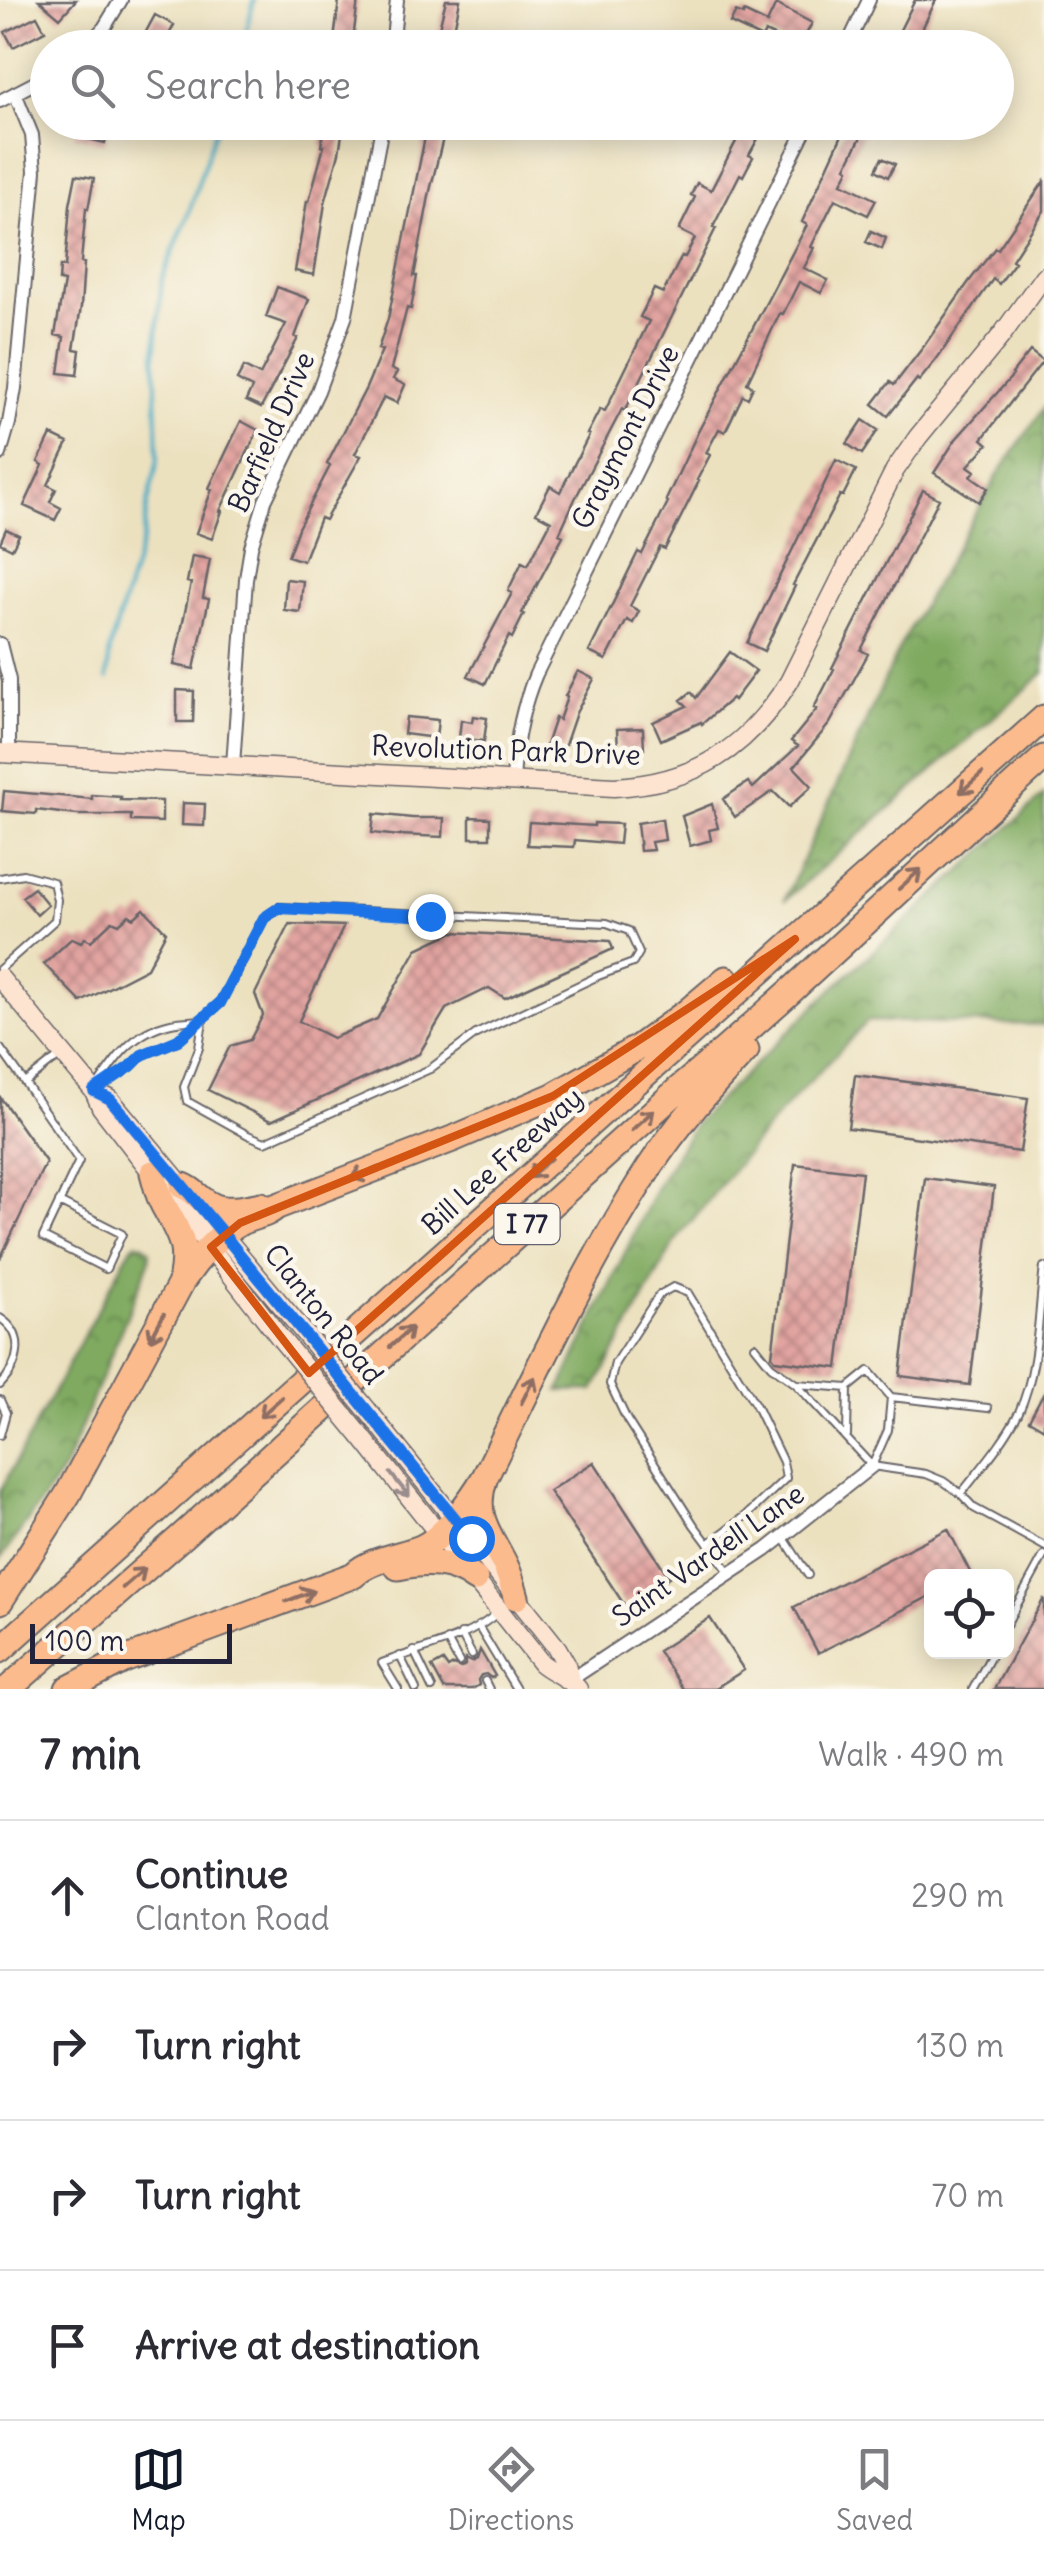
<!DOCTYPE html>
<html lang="en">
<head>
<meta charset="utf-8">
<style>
  :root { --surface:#fff; --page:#f7f7f7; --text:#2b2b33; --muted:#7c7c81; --line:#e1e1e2; --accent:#111827 }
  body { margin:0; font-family:Delius,sans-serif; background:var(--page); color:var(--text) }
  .controls { position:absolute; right:30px; bottom:30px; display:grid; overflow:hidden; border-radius:15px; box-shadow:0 5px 25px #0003 }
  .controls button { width:90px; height:90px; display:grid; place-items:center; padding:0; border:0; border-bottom:2px solid var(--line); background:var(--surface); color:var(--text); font:50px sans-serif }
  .scale { position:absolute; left:30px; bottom:25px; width:202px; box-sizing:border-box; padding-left:10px; border:5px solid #22223b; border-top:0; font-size:28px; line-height:35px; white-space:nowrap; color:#22223b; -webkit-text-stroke:8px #fbf7ec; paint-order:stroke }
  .stop { position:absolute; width:30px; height:30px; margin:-22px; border:8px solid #1a73e8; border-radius:50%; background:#fff }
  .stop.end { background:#1a73e8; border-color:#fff; box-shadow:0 2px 10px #0008 }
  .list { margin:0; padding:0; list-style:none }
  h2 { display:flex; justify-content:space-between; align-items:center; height:130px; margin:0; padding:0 40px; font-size:42px }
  h2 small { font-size:32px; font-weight:400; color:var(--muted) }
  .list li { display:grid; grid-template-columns:65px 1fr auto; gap:30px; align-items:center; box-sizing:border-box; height:150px; padding:0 40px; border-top:2px solid var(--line) }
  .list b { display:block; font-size:38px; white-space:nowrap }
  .list p { margin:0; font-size:32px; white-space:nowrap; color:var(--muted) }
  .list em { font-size:32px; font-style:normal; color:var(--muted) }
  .icon { flex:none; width:55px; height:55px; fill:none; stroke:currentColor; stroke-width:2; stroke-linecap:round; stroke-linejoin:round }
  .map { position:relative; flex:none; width:1044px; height:1689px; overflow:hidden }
  .search { position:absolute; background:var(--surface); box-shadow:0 5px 25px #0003; left:30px; right:30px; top:30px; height:110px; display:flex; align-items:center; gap:25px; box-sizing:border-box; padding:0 35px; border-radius:55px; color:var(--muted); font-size:38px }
  .sheet { height:730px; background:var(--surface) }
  nav { display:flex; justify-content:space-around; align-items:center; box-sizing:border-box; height:140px; border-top:2px solid var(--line); background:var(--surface); font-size:28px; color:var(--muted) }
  nav a { display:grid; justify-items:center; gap:5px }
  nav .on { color:var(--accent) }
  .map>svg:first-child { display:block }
</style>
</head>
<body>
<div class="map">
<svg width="1044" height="1689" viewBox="0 0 1044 1689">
  <defs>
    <pattern id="forest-crowns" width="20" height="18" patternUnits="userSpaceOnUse" patternTransform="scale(2.5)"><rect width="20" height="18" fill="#80aa61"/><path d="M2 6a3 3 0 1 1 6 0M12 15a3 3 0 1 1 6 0" fill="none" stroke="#688a51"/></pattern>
    <pattern id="building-cross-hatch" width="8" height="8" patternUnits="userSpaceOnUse" patternTransform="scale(2.5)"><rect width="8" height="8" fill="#e2a4a0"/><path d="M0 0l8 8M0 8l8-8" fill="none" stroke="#b78584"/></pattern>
  </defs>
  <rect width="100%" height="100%" fill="#fbf7ec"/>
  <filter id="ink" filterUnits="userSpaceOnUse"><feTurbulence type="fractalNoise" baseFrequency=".01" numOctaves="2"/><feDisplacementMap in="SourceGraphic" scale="20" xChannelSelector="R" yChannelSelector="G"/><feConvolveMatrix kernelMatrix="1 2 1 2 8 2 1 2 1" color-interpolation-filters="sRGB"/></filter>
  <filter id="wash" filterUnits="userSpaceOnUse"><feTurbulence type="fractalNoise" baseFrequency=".0048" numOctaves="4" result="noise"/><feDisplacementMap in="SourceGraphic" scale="40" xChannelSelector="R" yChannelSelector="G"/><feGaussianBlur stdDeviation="2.25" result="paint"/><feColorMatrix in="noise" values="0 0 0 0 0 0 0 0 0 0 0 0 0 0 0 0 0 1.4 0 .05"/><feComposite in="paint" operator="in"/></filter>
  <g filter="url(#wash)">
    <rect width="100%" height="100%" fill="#ece1bf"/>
    <path fill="url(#forest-crowns)" stroke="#51664e" stroke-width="2.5" d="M1044 408V673L784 901 901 644 999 473Z
      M1044 795V1025L868 1021 778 1115 676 1240 594 1390 559 1391 657 1185 696 1122 833 988Z
      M137 1243 144 1245 150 1251 149 1262 64 1469 0 1560V1491L132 1246Z"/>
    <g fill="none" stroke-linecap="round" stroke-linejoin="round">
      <path stroke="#45aac4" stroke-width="4" d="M242 48 254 0
        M107 679 110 648 143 538 147 507 158 459 155 356 162 279 188 215 218 122"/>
    </g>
    <g id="blocks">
      <path fill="url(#building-cross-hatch)" d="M39 0H76L60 18Z
        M339 0H358L352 48H333Z
        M446 0H460L453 35 466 38 463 48 452 45 451 48H434Z
        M915 0H936L913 48H891Z
        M776 4 812 23 799 48 765 32 762 38 730 23 736 12 743 15 744 12 767 23Z
        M155 15 174 25 162 48H153L141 41Z
        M37 16 45 31 13 47 5 32Z
        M78 122 109 124 105 143 75 136Z
        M325 122H344L339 153 325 203 314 275 295 271 307 201H309L324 146H321Z
        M428 122H447L430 191 414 276H417L411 309 407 308 391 369 397 372 393 379 405 385 397 403 384 397 355 454 361 456 325 520 320 518 303 561 288 556 298 528 330 466 327 464 366 388 382 350 378 349 388 319Z
        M746 122H767L749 155 753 157 743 176 740 174 713 227 716 228 625 411 622 409 575 499 559 534 563 536 522 613 524 614 512 638 509 636 485 684 468 676 512 593 508 591 522 562 528 565 551 521 536 513 550 486 560 492 589 435 587 434 600 409 605 411 649 321 640 317 654 289 663 293 682 256 685 257 695 238 679 230 695 197 691 195 697 183 711 190Z
        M848 122H857L866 127 846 167 849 169 842 183 876 200 868 215 835 199 811 247 814 248 804 268 828 280 821 293 799 282 783 314 780 313 747 383 753 387 748 398 743 395 725 432 719 429 706 453 710 455 697 480 699 481 665 549 660 547 630 606 639 611 633 623 627 620 606 660 589 652 638 552 642 554 668 502 666 500 698 432 807 225 802 222Z
        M882 158 895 164 888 177 876 170Z
        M76 175 94 178 88 209 86 208 81 262 84 263 81 307 74 349 80 350 77 375 59 373 64 337 55 335 64 282 59 281 60 266 65 267 70 205Z
        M1044 181V211L1012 260 1015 262 999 284 993 279 936 360 919 381 917 379 888 416 873 404 890 382 894 385 924 346 968 283 995 248 998 249Z
        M871 231 886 238 882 249 866 242Z
        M277 287 309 299 295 337 298 338 261 408 246 401 252 388 237 380 244 367 260 375 286 324 266 317Z
        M1030 351 1043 361 982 439 988 444 968 466 975 471 971 476 988 488 979 502 934 473 956 439 1013 375 1012 374Z
        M863 420 878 430 862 454 847 444Z
        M241 421 258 430 220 511H222L212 539 196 533 212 489 209 488Z
        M51 435 68 443 48 485 56 489 50 502 61 508 55 520 24 506 43 465 38 462Z
        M836 460 856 470 843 496 840 495 793 585 795 586 764 651 747 643Z
        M923 490 939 499 861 650 868 654 830 723 794 767 812 786 789 807 773 791 735 817 723 799 748 782 753 788 798 746 791 741 817 709 814 708 834 669 832 668Z
        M6 529 19 535 12 549 0 543Z
        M192 556 210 559 203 598 209 599 194 669 174 665 191 583 187 582Z
        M286 579 303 581 300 612 284 610Z
        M730 652 756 671 734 700 732 698 702 724 701 722 661 740 653 722 687 706 681 700 691 692 696 698Z
        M578 671 594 679 576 713 563 751 546 745 555 718 559 720 567 697 565 696Z
        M177 690 194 691 193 722H177Z
        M473 716 487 718 484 741 459 738 461 720 472 722Z
        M406 717 438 720 436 738 404 734Z
        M643 728 644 749 618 750 617 729Z
        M4 791 92 799V795L121 797 120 800 162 801V822L131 821V815H77L36 810V814L2 811Z
        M183 803 205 804 204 826 182 825Z
        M712 804 718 828 709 830 711 840 690 846 682 816Z
        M374 814 412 818H444L443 837 400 835V836L372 833Z
        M470 817 490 818V838H470Z
        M662 819 665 840 651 842 653 850 640 851 637 823Z
        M529 822 594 826V823L621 824 619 844 575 840 574 847 527 845Z
        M34 888 48 905 37 915 22 897Z
        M144 909 166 932 147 968 81 1002 44 964 72 938 81 942 85 938 91 941 112 921 119 924 129 915 134 918Z
        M290 924 344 926 299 1021 333 1038 377 1019 417 949 453 932 610 941 613 949 505 998 489 988 446 1009 419 1054 271 1121 208 1090 230 1046 250 1040 263 1015 255 994Z
        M855 1075 1028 1098 1020 1152 848 1128Z
        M0 1097 46 1162 0 1259Z
        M795 1164 862 1172 838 1368 775 1360 772 1356Z
        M925 1178 994 1187 970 1385 900 1376Z
        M1044 1392V1429L1029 1420Z
        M594 1462 669 1577 625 1606 549 1491Z
        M948 1529 972 1576H932V1595L818 1653 794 1607Z
        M1044 1598V1689H994Z
        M710 1618 744 1670 714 1689H683L658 1651Z
        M480 1650 495 1676 491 1678 486 1674 481 1675 478 1680 479 1685 472 1689H444L432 1667 443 1661 448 1668 453 1665 461 1668 465 1665V1659L471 1662 477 1659Z"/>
    </g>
  </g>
  <g filter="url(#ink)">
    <use href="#blocks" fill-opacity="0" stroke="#696569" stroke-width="2.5"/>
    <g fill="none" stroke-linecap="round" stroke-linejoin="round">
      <g stroke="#696569" stroke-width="10">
        <path id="lane" d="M0 878 23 874 53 882 57 900 55 920 0 969
          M203 1020 199 1048 184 1087 187 1101 248 1135 265 1142 430 1069 476 1034 598 976 633 963 639 953 629 931 607 923 279 907 264 918 220 1003 178 1040 142 1055 131 1066 94 1091C113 1061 133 1031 171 1023 181 1021 193 1021 203 1020
          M0 1048 25 1083 62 1054
          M25 1083 79 1161 43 1237 106 1269 122 1234 59 1202
          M0 1318C27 1335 19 1365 0 1385
          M755 1346 771 1366 796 1384 872 1466 888 1430 891 1397 988 1408
          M797 1384 848 1388
          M0 1400 6 1413 0 1435
          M847 1436 848 1388 869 1371 891 1397
          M872 1466 926 1474 943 1481 961 1494 974 1508 1044 1546
          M961 1494C981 1468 1004 1442 1019 1412 1039 1368 1038 1314 1044 1267
          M784 1538 808 1575
          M708 1544 747 1515 786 1478 783 1462 756 1406 688 1293 673 1287 659 1295 615 1363 610 1384 627 1420 694 1525 730 1573
          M1006 1625 1044 1555
          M478 1626 516 1689
          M461 1634 472 1655
          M447 1640 459 1662
          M414 1651 432 1688
          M400 1656 416 1689
          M485 1681 489 1689
          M398 1689 382 1663C419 1649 469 1640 498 1612
          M973 1689 993 1652"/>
      </g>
      <g stroke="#696569" stroke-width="16">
        <path id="street" d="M85 48 104 28 121 0
          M392 48 397 0
          M846 48 869 0
          M0 101 48 76
          M0 454 9 423 15 388 35 171 32 135 15 93
          M0 644 9 680V753
          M233 765 246 579 251 547 265 501 318 391 345 318 383 122
          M513 781C515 743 521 709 536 674L809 122
          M570 1680 766 1550 872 1466"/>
      </g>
      <g stroke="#696569" stroke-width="21">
        <path id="secondary" d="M0 753 614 787C695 783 746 749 789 682L895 470 918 437 1001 336 1044 276
          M0 978 94 1091 101 1107 281 1339
          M94 1091 110 1099 297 1324
          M377 1422 557 1648 566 1664 570 1680
          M361 1436 541 1663C553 1673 568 1677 578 1689"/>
      </g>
      <g stroke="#696569" stroke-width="29">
        <path id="highway" d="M153 1173C156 1183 158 1195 163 1204 179 1234 189 1245 181 1281
          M183 1186C194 1190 200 1200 211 1205 226 1213 246 1208 261 1205
          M484 1480C472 1517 490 1534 505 1565 510 1575 513 1586 516 1597
          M398 1567C425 1561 452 1561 475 1579
          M0 1601 68 1494 182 1281C196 1260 217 1236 239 1223 251 1216 267 1216 275 1207L455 1138 553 1096 639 1047 687 1012 726 979
          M0 1650 1044 718
          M8 1689 180 1538 680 1088C805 983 922 867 1044 758
          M68 1689 124 1660 354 1575C370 1559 400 1556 421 1548 444 1538 472 1499 485 1477 536 1373 586 1266 649 1168 677 1125 711 1087 746 1050"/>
      </g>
      <use href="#lane" stroke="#fff" stroke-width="6"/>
      <use href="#street" stroke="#fff" stroke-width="12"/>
      <use href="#secondary" stroke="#fde4d1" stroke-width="18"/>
      <use href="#highway" stroke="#fbbb8d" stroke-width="25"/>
      <g stroke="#696569" stroke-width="21" stroke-linecap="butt">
        <path id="secondary-bridge" d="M297 1324 377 1422
          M281 1339 361 1436"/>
      </g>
      <use href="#secondary-bridge" stroke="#fde4d1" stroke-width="18"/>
    </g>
    <defs><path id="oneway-shaft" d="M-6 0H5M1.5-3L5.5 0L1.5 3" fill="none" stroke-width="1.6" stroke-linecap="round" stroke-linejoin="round" transform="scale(2.5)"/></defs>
    <g stroke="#8e6e64">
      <use href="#oneway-shaft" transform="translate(971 783) rotate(138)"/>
      <use href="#oneway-shaft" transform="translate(910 879) rotate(-42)"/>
      <use href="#oneway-shaft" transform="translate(643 1120) rotate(-42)"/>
      <use href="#oneway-shaft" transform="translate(540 1168) rotate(138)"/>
      <use href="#oneway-shaft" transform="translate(365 1173) rotate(159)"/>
      <use href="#oneway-shaft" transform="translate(157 1327) rotate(118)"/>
      <use href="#oneway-shaft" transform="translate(401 1337) rotate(-42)"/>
      <use href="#oneway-shaft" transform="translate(528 1390) rotate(-63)"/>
      <use href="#oneway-shaft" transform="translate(271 1407) rotate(138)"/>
      <use href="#oneway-shaft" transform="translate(134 1578) rotate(-41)"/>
      <use href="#oneway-shaft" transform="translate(300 1596) rotate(-21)"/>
    </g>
    <use stroke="#9a8d8e" href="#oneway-shaft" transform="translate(400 1485) rotate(51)"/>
  </g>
  <g fill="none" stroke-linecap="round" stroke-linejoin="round" filter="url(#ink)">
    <path stroke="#1a73e8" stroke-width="12" d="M430 916 279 908 264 918 220 1003 178 1040 142 1055 131 1066 94 1091 110 1099 224 1235 471 1538"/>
  </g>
  <path fill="none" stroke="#d45411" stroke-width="8" stroke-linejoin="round" d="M795 939 309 1373 211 1247 240 1223 553 1096Z"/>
  <g text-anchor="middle" stroke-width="9" stroke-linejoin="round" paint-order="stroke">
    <rect fill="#fbf7ec" stroke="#636270" stroke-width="2.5" x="494.5" y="1204" width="65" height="40" rx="8"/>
    <g font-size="25" font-weight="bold" fill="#22223b">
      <text x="527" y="1233">I 77</text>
    </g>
    <g font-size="28" fill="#22223b" stroke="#fbf7ec">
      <text transform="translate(271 432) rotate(-66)" y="10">Barfield Drive</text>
      <text transform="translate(625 437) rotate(-63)" y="10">Graymont Drive</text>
      <text transform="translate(506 750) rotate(2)" y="10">Revolution Park Drive</text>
      <text transform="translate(502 1161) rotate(-42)" y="10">Bill Lee Freeway</text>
      <text transform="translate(324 1314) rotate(51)" y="10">Clanton Road</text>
      <text transform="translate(708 1555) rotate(-35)" y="10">Saint Vardell Lane</text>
    </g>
  </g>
</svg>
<div class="controls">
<button><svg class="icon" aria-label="locate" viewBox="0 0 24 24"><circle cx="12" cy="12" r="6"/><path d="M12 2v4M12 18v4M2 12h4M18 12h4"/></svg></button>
</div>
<div class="scale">100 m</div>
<div class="stop" style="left:471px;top:1538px"></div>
<div class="stop end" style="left:430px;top:916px"></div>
<div class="search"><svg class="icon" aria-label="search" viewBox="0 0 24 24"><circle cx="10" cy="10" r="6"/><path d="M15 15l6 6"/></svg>Search here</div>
</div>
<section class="sheet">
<h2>7 min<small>Walk · 490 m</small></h2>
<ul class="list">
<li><svg class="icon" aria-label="ahead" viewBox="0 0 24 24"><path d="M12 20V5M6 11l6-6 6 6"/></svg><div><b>Continue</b><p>Clanton Road</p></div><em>290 m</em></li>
<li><svg class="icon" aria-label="right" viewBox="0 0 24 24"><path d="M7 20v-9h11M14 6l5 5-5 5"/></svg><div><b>Turn right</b></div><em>130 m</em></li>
<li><svg class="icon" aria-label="right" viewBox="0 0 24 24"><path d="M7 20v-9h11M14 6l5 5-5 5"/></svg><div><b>Turn right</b></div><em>70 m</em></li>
<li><svg class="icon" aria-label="arrive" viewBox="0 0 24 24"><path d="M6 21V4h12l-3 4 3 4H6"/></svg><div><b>Arrive at destination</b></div></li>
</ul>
</section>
<nav>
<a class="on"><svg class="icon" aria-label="map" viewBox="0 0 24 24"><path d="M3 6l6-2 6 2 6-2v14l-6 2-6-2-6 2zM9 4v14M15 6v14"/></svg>Map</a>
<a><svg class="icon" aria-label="directions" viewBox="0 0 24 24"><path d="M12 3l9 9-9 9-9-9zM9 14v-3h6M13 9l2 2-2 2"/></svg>Directions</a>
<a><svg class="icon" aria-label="saved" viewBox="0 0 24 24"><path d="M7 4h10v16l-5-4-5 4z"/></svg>Saved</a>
</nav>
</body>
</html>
